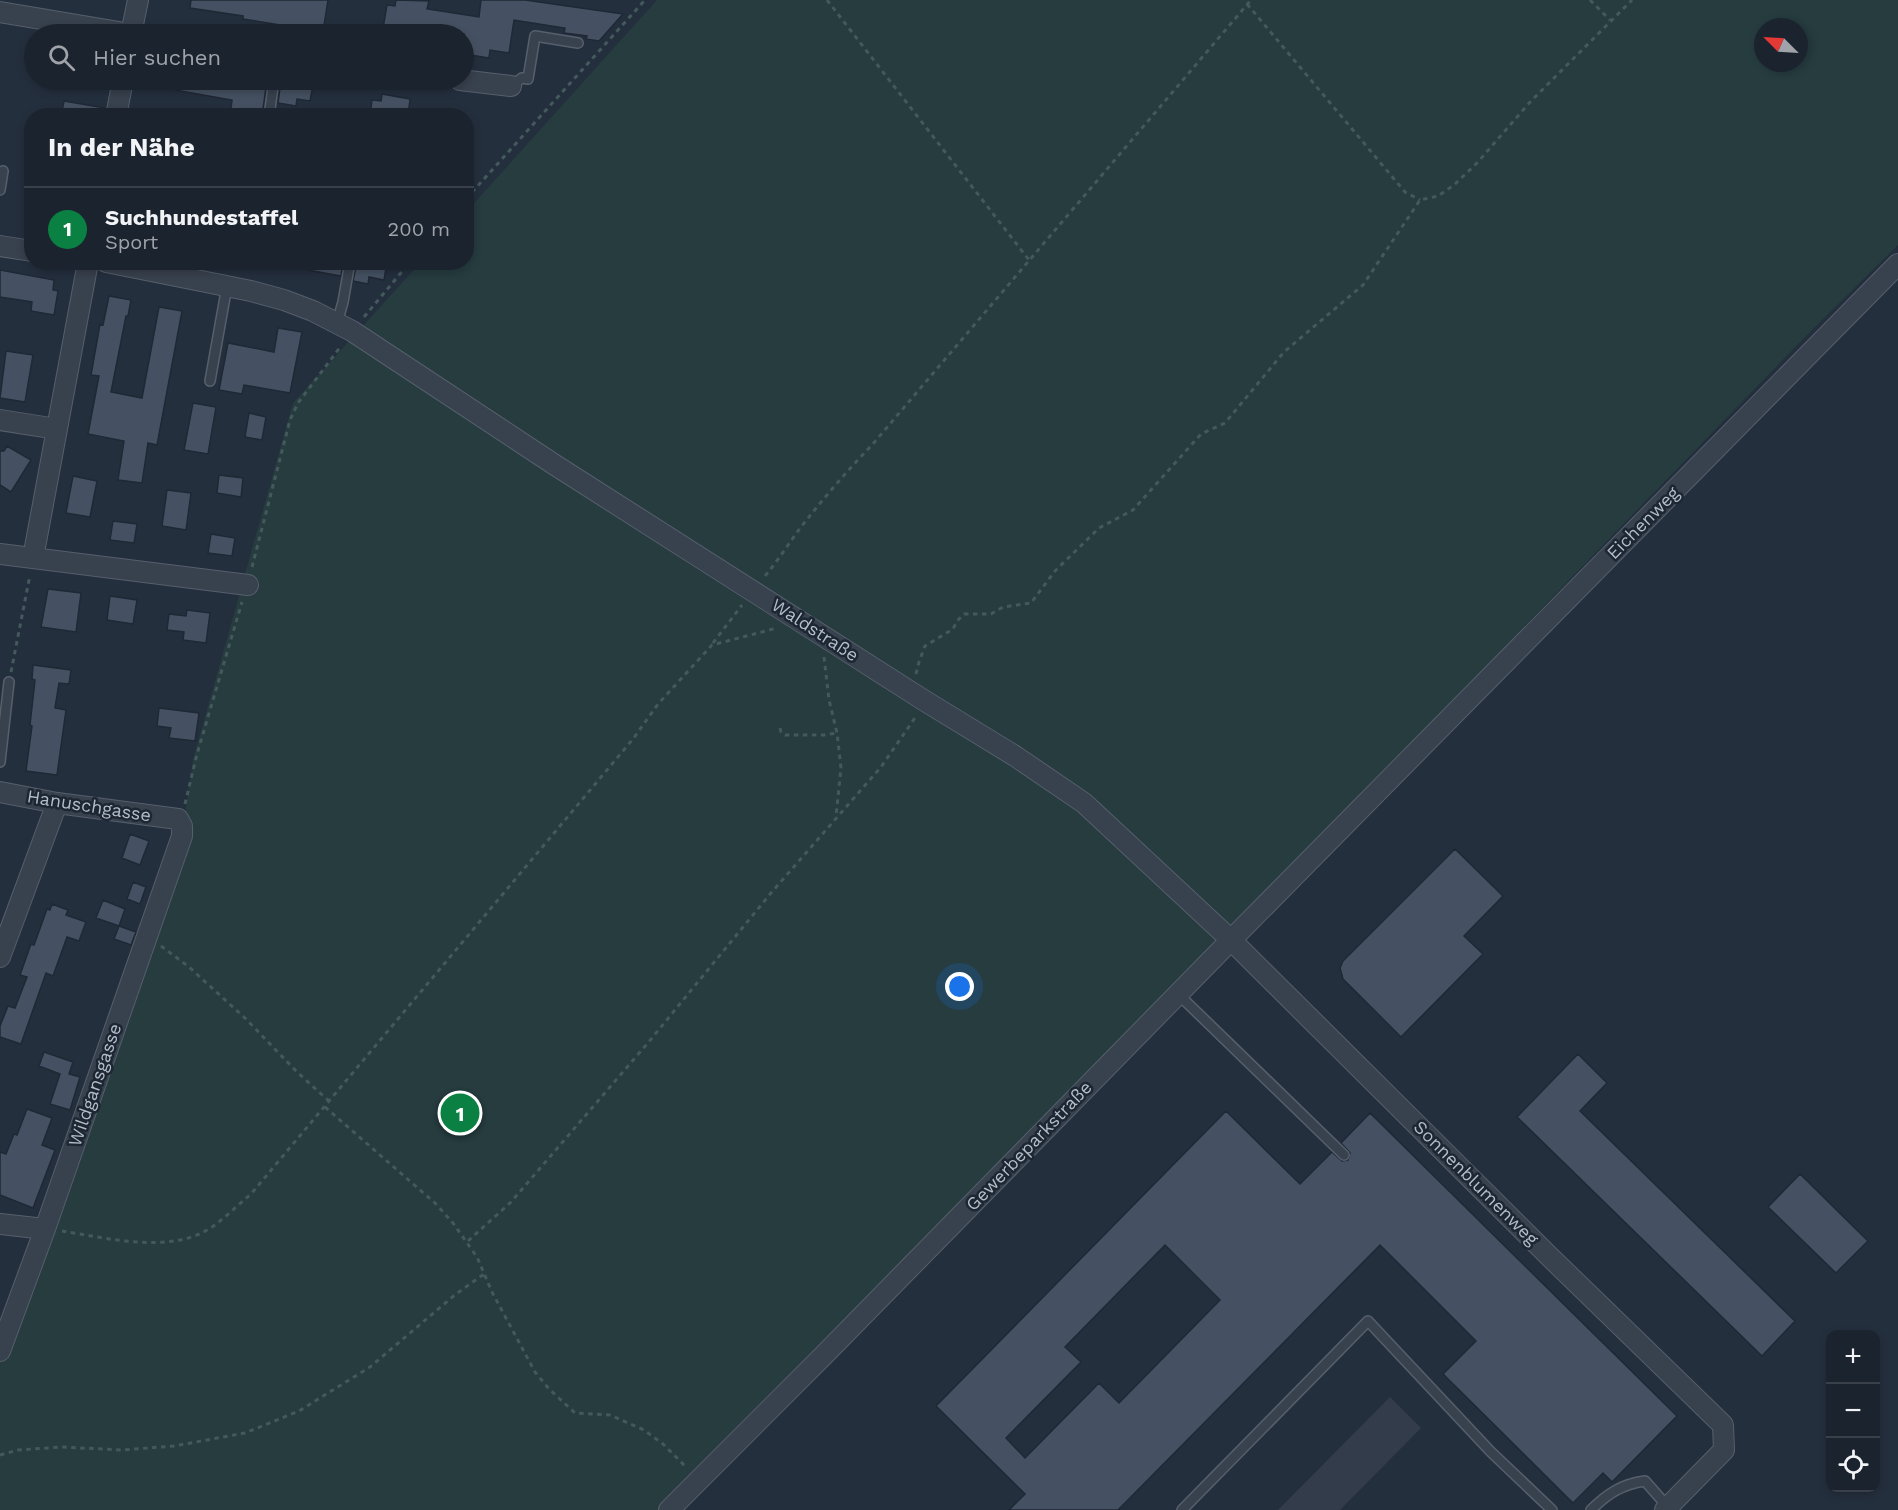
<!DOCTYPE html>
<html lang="de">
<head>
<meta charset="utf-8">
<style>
  :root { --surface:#1b232e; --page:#282f3a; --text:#f1f3f6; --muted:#a0a4aa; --line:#39404a; --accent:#0b8043 }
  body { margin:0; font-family:"Work Sans",sans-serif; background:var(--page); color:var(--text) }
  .controls { position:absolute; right:18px; bottom:18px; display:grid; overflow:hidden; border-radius:12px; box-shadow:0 3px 9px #0003 }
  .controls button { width:54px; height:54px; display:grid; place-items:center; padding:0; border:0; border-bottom:2px solid var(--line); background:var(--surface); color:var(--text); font:30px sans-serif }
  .compass { position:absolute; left:1754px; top:18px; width:54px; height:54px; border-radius:50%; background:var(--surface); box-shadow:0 3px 9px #0003; rotate:294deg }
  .you { position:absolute; left:960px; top:987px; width:21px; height:21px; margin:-15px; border:4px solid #fff; border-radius:50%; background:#1a73e8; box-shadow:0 0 0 9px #1a73e833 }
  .badge { display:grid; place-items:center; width:39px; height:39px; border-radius:50%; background:var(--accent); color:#fff; font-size:20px; font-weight:700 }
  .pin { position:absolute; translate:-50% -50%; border:3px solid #fff; box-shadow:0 2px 6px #0006 }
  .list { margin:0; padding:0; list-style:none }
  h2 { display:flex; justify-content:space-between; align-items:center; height:78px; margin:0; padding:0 24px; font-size:26px }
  h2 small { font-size:20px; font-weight:400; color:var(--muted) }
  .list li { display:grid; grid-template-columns:39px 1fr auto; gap:18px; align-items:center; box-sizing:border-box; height:84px; padding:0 24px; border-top:2px solid var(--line) }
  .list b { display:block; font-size:22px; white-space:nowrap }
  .list p { margin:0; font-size:20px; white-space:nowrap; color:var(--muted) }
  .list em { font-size:20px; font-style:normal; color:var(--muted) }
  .icon { flex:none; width:33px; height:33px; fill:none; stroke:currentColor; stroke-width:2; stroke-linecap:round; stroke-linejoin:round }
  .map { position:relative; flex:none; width:1898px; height:1510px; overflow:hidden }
  .search { position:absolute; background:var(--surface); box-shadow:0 3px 9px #0003; left:24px; top:24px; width:450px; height:66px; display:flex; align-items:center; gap:15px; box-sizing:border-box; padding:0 21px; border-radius:33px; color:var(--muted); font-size:22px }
  .panel { position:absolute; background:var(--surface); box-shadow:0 3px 9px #0003; left:24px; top:108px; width:450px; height:162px; border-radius:24px }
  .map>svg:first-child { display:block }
</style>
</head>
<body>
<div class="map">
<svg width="1898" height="1510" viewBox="0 0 1898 1510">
  <rect width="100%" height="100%" fill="#242f3e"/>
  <path fill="#323c4b" d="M1390 1397 1421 1428 1340 1510H1278Z"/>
  <path fill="#263c3f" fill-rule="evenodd" d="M657 0H1898V245L1803 339 1387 768 659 1510H0V1332L184 822 193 760 293 403 420 263 466 262 467 211ZM1763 27H1799V63H1763Z"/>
  <path fill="#455162" stroke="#1f2835" stroke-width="1.5" fill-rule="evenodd" d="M191 0H328L323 32 243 19V16L190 8Z
    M396 0 429 1 427 9 479 17 481 0H525L623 14 599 41 586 39 587 36 564 33 565 28 514 20 509 53 490 50 489 58 464 54V34H382L387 5 395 6Z
    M159 80H267L262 116H230L232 100 158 87Z
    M281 80H314L310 101 297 99 296 106 278 103Z
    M382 94 410 99 408 116H370L372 100 381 101Z
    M64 101 105 108 104 116H61Z
    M308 262H343L341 276 308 270Z
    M357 262H387L384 280 369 277 368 284 353 281Z
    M0 270 54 280 53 290 58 291 54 315 31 311 32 302 0 297Z
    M109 296 131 300 128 316H126L111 392 142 398 159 307 182 311 157 445 148 443 142 483 118 480 124 441 88 434 99 376 91 375 100 324 103 325Z
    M278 328 302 332 290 393 244 385 242 394 219 390 228 343 274 352Z
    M6 351 33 355 25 402 0 398Z
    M193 403 216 407 208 454 184 450Z
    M249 413 266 417 262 440 245 437Z
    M7 446 31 460 11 492 0 485V451H4Z
    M219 475 243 478 241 497 217 493Z
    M73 476 97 481 90 517 66 513Z
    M167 490 191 493 186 530 162 526Z
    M113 521 137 524 134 543 110 540Z
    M211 534 235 538 232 556 208 553Z
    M48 589 81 593 76 632 41 627Z
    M110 596 137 600 133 624 107 620Z
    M187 610 210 613 206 643 183 640 184 632 167 630 169 614 186 616Z
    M33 665 71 670 69 684 59 683 55 708 66 710 57 775 26 771 32 726 30 725 35 680 32 679Z
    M159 708 199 713 195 741 169 738 171 728 157 726Z
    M130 834 149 841 140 865 122 858Z
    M1455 849 1503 896 1464 936 1483 954 1401 1037 1343 979 1340 968 1343 961Z
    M133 882 146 887 140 904 127 899Z
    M103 900 125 909 119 926 96 918Z
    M52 904 68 910 66 915 86 922 79 941 67 937 53 976 46 973 21 1044 0 1037V1026L8 1006 15 1008 27 977 20 975 31 944 34 945 47 909 50 910Z
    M119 926 136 932 131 945 114 939Z
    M44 1052 73 1062 69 1074 80 1077 70 1110 50 1104 60 1074 39 1066Z
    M1578 1054 1607 1083 1580 1111 1795 1321 1762 1356 1517 1117Z
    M27 1109 52 1118 42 1145 55 1150 33 1208 0 1195V1152L6 1154 14 1134 17 1135Z
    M1226 1111 1300 1184 1332 1152 1342 1161 1348 1160 1350 1153 1341 1143 1370 1113 1677 1416 1612 1482 1603 1473 1573 1503 1443 1374 1476 1341 1380 1245 1118 1510H1009L1025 1494 936 1406ZM1165 1245 1220 1300 1119 1403 1099 1383 1025 1458 1006 1438 1081 1362 1065 1347Z
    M1800 1174 1868 1241 1836 1273 1768 1207Z"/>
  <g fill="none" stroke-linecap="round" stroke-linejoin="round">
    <g stroke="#565f6c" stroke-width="12">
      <path id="service" d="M511 86 522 78 528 79 535 36 578 43
        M269 116 274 80
        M0 190 3 171
        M337 323 343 302 350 262
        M210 381 227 286
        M0 762 9 682
        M1178 994 1344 1155
        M1182 1510 1368 1321 1491 1452 1552 1510
        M1591 1510C1607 1494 1622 1484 1645 1481L1668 1507"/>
    </g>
    <g stroke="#565f6c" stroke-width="22">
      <path id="minor" d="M0 12 131 34
        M131 34 138 0
        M460 80 511 86
        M116 116 123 80
        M0 246 32 251
        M106 262 251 291 284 300 313 311 352 331 555 465 925 701 1015 756 1084 803 1231 940 1551 1258 1723 1425 1724 1450 1665 1510
        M0 420 57 429
        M0 554 248 585
        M33 558 88 262
        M0 792 57 803 178 819 182 826V836L45 1229 0 1351
        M0 957 57 803
        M0 1224 45 1229
        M669 1510 824 1355 1231 940 1898 264"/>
    </g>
    <path stroke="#44595c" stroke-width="3" stroke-dasharray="4.5 4.5" stroke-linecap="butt" d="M827 0 1029 260
      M1590 0 1610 20
      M1247 4 1405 192 1420 200
      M466 199 645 0
      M364 317 410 262
      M252 567 290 420 298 403 341 346
      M765 576C777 562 787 546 798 531 821 501 846 472 872 445L1251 0
      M713 643 742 605
      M824 657 829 700 837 733 841 768 836 816
      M11 672 30 575
      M916 674 919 662 925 646 953 629 957 621 964 614H991L1003 607 1031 603 1055 571 1099 528 1133 510 1201 434 1225 423 1284 352 1363 285 1420 200 1438 196 1454 185 1477 163 1531 101 1632 0
      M780 728 781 732 785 735H824L837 733
      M185 804 197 754 242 602
      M161 946 189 967 246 1019 297 1072 329 1101
      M325 1107 435 1203 453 1223 477 1257 492 1292 535 1372 549 1389 575 1413 610 1415 644 1430 663 1444 687 1468
      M62 1231C107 1238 171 1255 212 1227 226 1217 238 1205 251 1194L633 739 658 704 712 645 777 628
      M468 1241 511 1202 647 1044 771 893 881 767 917 715
      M0 1455 18 1450 62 1447 122 1450 174 1446 245 1433 299 1411 370 1367 456 1294 484 1274"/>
    <use href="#service" stroke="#38414e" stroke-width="9"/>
    <use href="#minor" stroke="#38414e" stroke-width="20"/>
  </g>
  <g text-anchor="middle" stroke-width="5" stroke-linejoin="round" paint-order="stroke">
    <g font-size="18" fill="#b4bcc9" stroke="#1d2633">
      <text transform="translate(1643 523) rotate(-45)" y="6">Eichenweg</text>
      <text transform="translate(815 630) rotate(33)" y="6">Waldstraße</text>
      <text transform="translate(89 806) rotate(9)" y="6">Hanuschgasse</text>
      <text transform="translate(95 1085) rotate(-71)" y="6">Wildgansgasse</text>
      <text transform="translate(1029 1146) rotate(-46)" y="6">Gewerbeparkstraße</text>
      <text transform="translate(1476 1183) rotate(45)" y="6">Sonnenblumenweg</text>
    </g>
  </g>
</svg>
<div class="controls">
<button>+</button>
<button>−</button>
<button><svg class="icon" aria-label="locate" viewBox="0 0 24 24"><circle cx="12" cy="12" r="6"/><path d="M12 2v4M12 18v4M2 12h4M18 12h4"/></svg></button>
</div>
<svg class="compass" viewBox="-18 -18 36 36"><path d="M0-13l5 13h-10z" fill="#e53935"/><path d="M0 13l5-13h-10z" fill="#a0a4aa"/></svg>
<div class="you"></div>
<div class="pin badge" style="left:460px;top:1113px">1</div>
<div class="search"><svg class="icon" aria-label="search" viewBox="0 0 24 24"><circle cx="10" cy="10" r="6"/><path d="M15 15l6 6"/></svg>Hier suchen</div>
<section class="panel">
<h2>In der Nähe<small></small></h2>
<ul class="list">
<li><span class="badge">1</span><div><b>Suchhundestaffel</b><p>Sport</p></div><em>200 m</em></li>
</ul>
</section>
</div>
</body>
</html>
